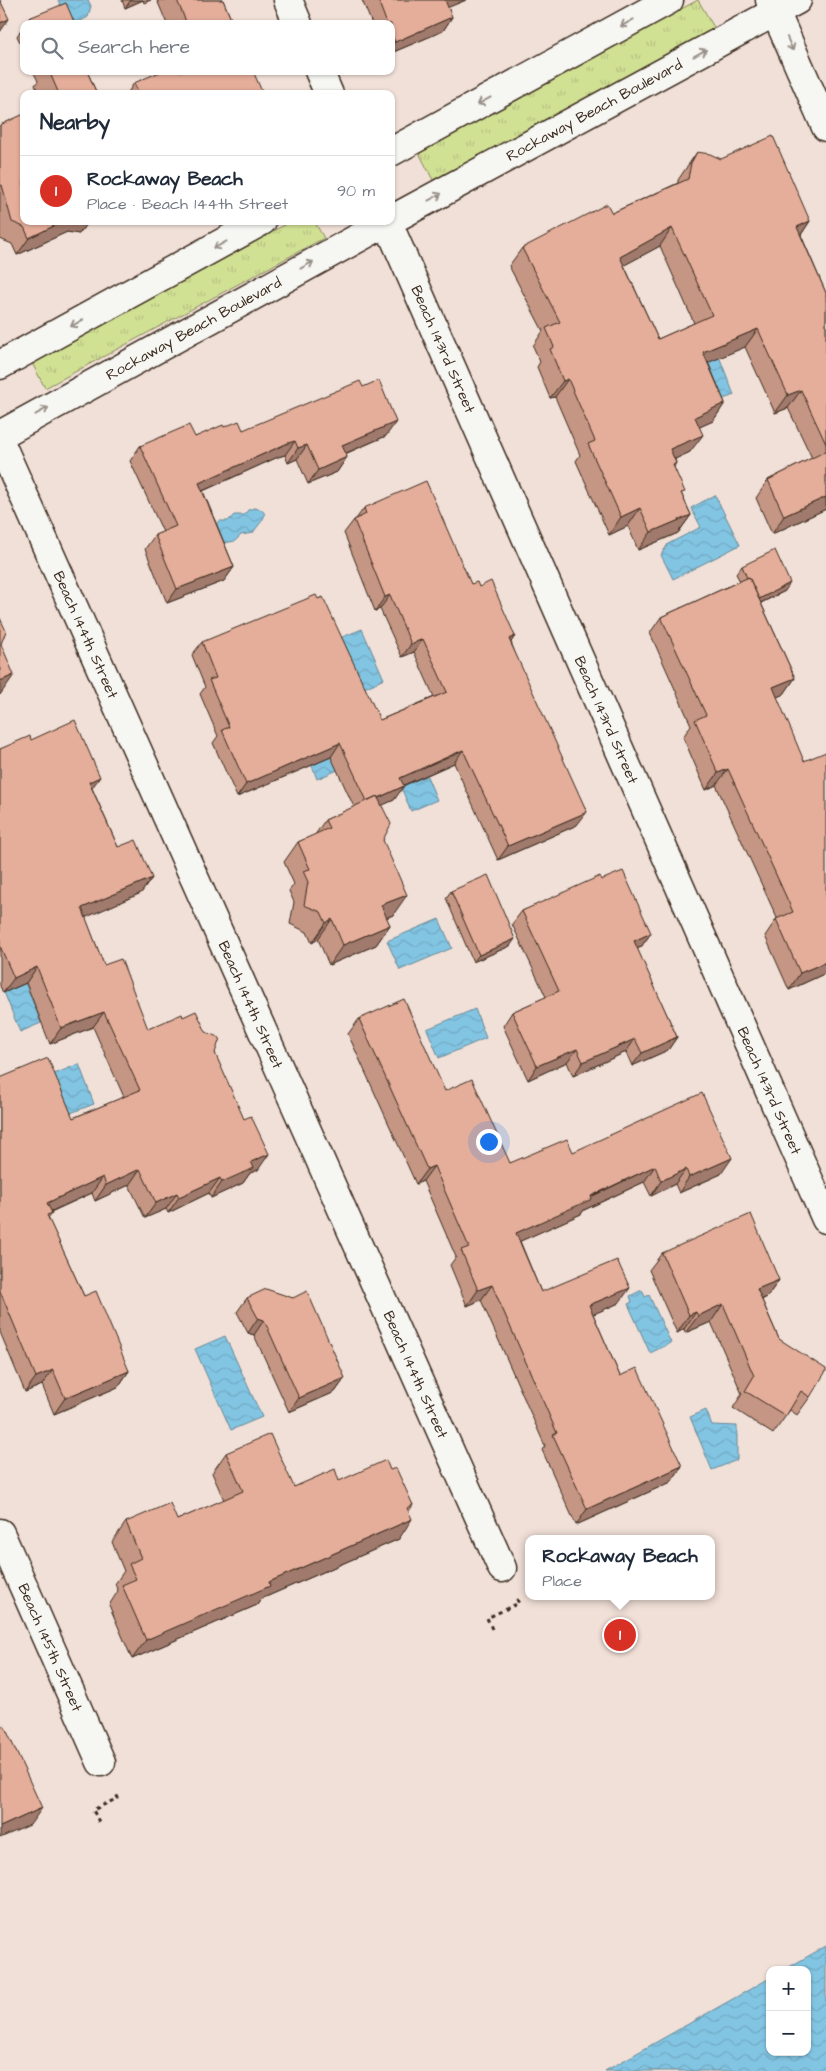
<!DOCTYPE html>
<html lang="en">
<head>
<meta charset="utf-8">
<style>
  :root { --surface:#fff; --page:#f2f2f3; --text:#1f2937; --muted:#747a83; --line:#e0e1e3; --accent:#d93025 }
  body { margin:0; font-family:"Architects Daughter",sans-serif; background:var(--page); color:var(--text) }
  .controls { position:absolute; right:15px; bottom:15px; display:grid; overflow:hidden; border-radius:10px; box-shadow:0 1px 4px #0004 }
  .controls button { width:45px; height:45px; display:grid; place-items:center; padding:0; border:0; border-bottom:1px solid var(--line); background:var(--surface); color:var(--text); font:25px sans-serif }
  .you { position:absolute; left:488px; top:1141px; width:18px; height:18px; margin:-12px; border:4px solid #fff; border-radius:50%; background:#1a73e8; box-shadow:0 0 0 8px #1a73e833 }
  .badge { display:grid; place-items:center; width:32px; height:32px; border-radius:50%; background:var(--accent); color:#fff; font-size:16px; font-weight:700 }
  .pin { position:absolute; translate:-50% -50%; border:2px solid #fff; box-shadow:0 1px 5px #0006 }
  .popup { position:absolute; left:525px; top:1535px; width:190px; height:65px; box-sizing:border-box; display:grid; place-content:center; border-radius:10px; background:var(--surface); filter:drop-shadow(0 1px 4px #0005); font-size:16px; white-space:nowrap; color:var(--muted) }
  .popup b { font-size:19px; color:var(--text) }
  .popup::after { content:''; position:absolute; left:50%; top:100%; margin-left:-10px; border:10px solid transparent; border-top-color:var(--surface) }
  .list { margin:0; padding:0; list-style:none }
  h2 { display:flex; justify-content:space-between; align-items:center; height:65px; margin:0; padding:0 20px; font-size:21px }
  h2 small { font-size:16px; font-weight:400; color:var(--muted) }
  .list li { display:grid; grid-template-columns:32px 1fr auto; gap:15px; align-items:center; box-sizing:border-box; height:70px; padding:0 20px; border-top:1px solid var(--line) }
  .list b { display:block; font-size:19px; white-space:nowrap }
  .list p { margin:0; font-size:16px; white-space:nowrap; color:var(--muted) }
  .list em { font-size:16px; font-style:normal; color:var(--muted) }
  .icon { flex:none; width:28px; height:28px; fill:none; stroke:currentColor; stroke-width:2; stroke-linecap:round; stroke-linejoin:round }
  .map { position:relative; flex:none; width:826px; height:2071px; overflow:hidden }
  .search { position:absolute; background:var(--surface); box-shadow:0 1px 4px #0004; left:20px; top:20px; width:375px; height:55px; display:flex; align-items:center; gap:12px; box-sizing:border-box; padding:0 18px; border-radius:10px; color:var(--muted); font-size:19px }
  .panel { position:absolute; background:var(--surface); box-shadow:0 1px 4px #0004; left:20px; top:90px; width:375px; height:135px; border-radius:10px }
  .map>svg:first-child { display:block }
</style>
</head>
<body>
<div class="map">
<svg width="826" height="2071" viewBox="0 0 826 2071">
  <defs>
    <pattern id="grass-tufts" width="24" height="20" patternUnits="userSpaceOnUse" patternTransform="scale(1.25)"><rect width="24" height="20" fill="#d1e194"/><path d="M3 7l-1-3M5 7V3M7 7l1-3M15 17l-1-3M17 17v-4M19 17l1-3" fill="none" stroke="#b4c17f"/></pattern>
    <pattern id="water-waves" width="16" height="10" patternUnits="userSpaceOnUse" patternTransform="scale(1.25)"><rect width="16" height="10" fill="#82c5e3"/><path d="M0 5q4-4 8 0t8 0" fill="none" stroke="#71a9c2"/></pattern>
  </defs>
  <rect width="100%" height="100%" fill="#f1e0d8"/>
  <filter id="ink" filterUnits="userSpaceOnUse"><feTurbulence type="fractalNoise" baseFrequency=".02" numOctaves="2"/><feDisplacementMap in="SourceGraphic" scale="10" xChannelSelector="R" yChannelSelector="G"/><feConvolveMatrix kernelMatrix="1 2 1 2 8 2 1 2 1" color-interpolation-filters="sRGB"/></filter>
  <g filter="url(#ink)">
    <path fill="url(#grass-tufts)" stroke="#868659" d="M698 0 715 29 433 180 418 151Z
      M292 221H314L324 238 45 388 31 361Z"/>
    <path fill="url(#water-waves)" stroke="#668794" d="M58 0H88L91 6 88 17 77 23 66 18Z
      M717 351 734 395 716 402 698 359Z
      M715 495 740 545 673 579 661 555 668 544 701 527 691 508Z
      M254 508C276 511 257 525 253 533L241 535 235 541 224 543 216 524 220 521H228L234 515H244L248 510Z
      M362 629 384 679 362 689 340 638Z
      M362 735 372 755 317 779 309 758Z
      M421 762 437 800 411 811 395 773Z
      M439 919 452 948 400 970 387 941Z
      M17 962 41 1023 20 1032 0 982Z
      M475 1009 486 1038 439 1058 427 1029Z
      M79 1064 94 1104 68 1114 52 1075Z
      M642 1290 645 1297 649 1295 671 1343 650 1353 628 1304 632 1302 630 1296Z
      M225 1336 262 1417 231 1430 195 1349Z
      M706 1410 712 1425 737 1426V1460L712 1470 690 1417Z
      M826 1946V2071H605L770 1978V2052H807V1970H784Z"/>
    <g fill="none" stroke-linecap="round" stroke-linejoin="round">
      <g stroke="#3b2a1e" stroke-width="31">
        <g id="street">
          <path d="M288 0 298 24"/>
          <path d="M770 0 826 127"/>
          <path d="M319 71 329 94"/>
          <path id="s1" d="M387 221 826 1219"/>
          <path id="s2" d="M0 442 502 1568"/>
          <path id="s3" d="M0 1533 101 1762"/>
        </g>
      </g>
      <g stroke="#3b2a1e" stroke-width="31">
        <g id="secondary">
          <path d="M391 152 669 0"/>
          <path id="s4" d="M391 220 797 0"/>
          <path d="M0 365 262 221"/>
          <path id="s5" d="M0 435 389 221"/>
        </g>
      </g>
      <path stroke="#3b2a1e" stroke-width="3" stroke-dasharray="4 4" stroke-linecap="butt" d="M492 1629 487 1618 519 1603 516 1598
        M99 1822 93 1810 118 1798 115 1792"/>
      <use href="#street" stroke="#f6f6f2" stroke-width="28"/>
      <use href="#secondary" stroke="#f6f6f2" stroke-width="28"/>
    </g>
    <path fill="#c59684" stroke="#3b2a1e" fill-rule="evenodd" d="M122 0H151L144 3 143 0 125 8Z
      M157 0H223L233 24H167Z
      M362 0H466L448 7 452 17 443 31 391 53V24H372Z
      M29 18 75 24H26Z
      M24 26V50L17 36Z
      M33 71H87L97 94H39L35 85 38 81Z
      M134 83 263 94H127Z
      M0 125 24 221H88L79 234 67 232 17 255 12 244 0 239Z
      M697 152 810 221 801 235 826 293V509L772 534 756 498 768 480 812 458 788 408 775 413 745 347 708 362 725 403 713 421 699 427 690 452 675 459 676 463 674 467 682 495 691 515 678 533 638 550 628 526 609 535 576 461 580 455 555 397 550 398 537 367 540 362 533 346 543 331 509 266 522 248 612 213 678 183V180ZM660 246 694 323 658 339 624 265Z
      M224 427 243 430 386 436 345 454 347 457 337 472 308 484 297 459 288 463 285 455 278 457 203 491 234 567 224 581 167 603 145 549 155 535 163 532 130 461 140 446 195 437Z
      M364 508 471 584 479 587 515 636 511 642 577 825 498 860 454 763 403 786 394 800 382 805 383 840 393 915 386 918 390 925 376 945 329 965 318 939 312 943 307 932 290 924 294 902 289 891 294 884 284 862 298 842 315 835 325 820 354 807 331 757 237 797 213 743 218 736 200 694 205 687 192 655 202 642 380 720 434 697 414 652 402 657 380 609 375 611 344 533 354 520 356 519Z
      M742 566 785 591 761 603 795 678 784 694 777 697 826 973 789 990 765 936 777 918 716 785 706 790 683 737 691 725 650 633 661 617 740 581 736 574Z
      M31 740 92 788 118 847 152 878 141 893 85 917 104 965 148 1029 183 1017 215 1053 258 1170 250 1173 243 1183 211 1198 209 1193 168 1213 166 1209 145 1218 129 1185 95 1201 92 1193 51 1212 52 1213 48 1218 84 1296 129 1371 118 1387 54 1414 42 1385 25 1392 0 1332V1078L73 1118 124 1097 93 1027 50 1044 26 983 3 993 0 986V749Z
      M601 880 651 933 641 947 637 949 677 1037 668 1050 632 1066 626 1052 573 1076 567 1062 528 1080 503 1026 512 1012 546 997 512 924 522 911Z
      M451 891 510 946 473 962 446 898Z
      M359 1019 445 1091 510 1163 573 1152 721 1174 679 1193 675 1184 651 1196 644 1182 584 1210 581 1214 520 1241 541 1292 619 1303 593 1314 620 1376 682 1466 671 1482 576 1525 542 1450 545 1446 481 1300 467 1306 450 1265 456 1257 423 1181 416 1184 348 1034Z
      M662 1253 779 1280 767 1297 762 1300 779 1339 810 1397 797 1415 790 1410 773 1434 733 1408 742 1394 711 1322 685 1333 684 1329 677 1333 649 1270Z
      M247 1298H293L345 1378 335 1392 289 1412 254 1335 248 1333 237 1312Z
      M226 1453 294 1487 339 1481 390 1470 413 1505 409 1511 399 1539 261 1599 257 1605 132 1659 109 1605 118 1591 115 1584 124 1571 112 1542 126 1522 177 1520 224 1500 212 1473Z"/>
    <path fill="#a07a6c" stroke="#3b2a1e" d="M131 0H143L125 8Z
      M444 0H466L435 13Z
      M452 17 443 31 391 53V46L395 42Z
      M9 19 0 32V23Z
      M64 221H88L79 234 67 232 17 255 29 238Z
      M810 221 798 239 797 227Z
      M672 228 660 246 608 274 620 257Z
      M758 329 745 347 691 370 703 352Z
      M568 379 555 397 550 398 563 381Z
      M801 390 788 408 775 413 788 395Z
      M725 403 713 421 682 435 695 417Z
      M396 422 386 436 332 459 342 445Z
      M703 435 690 452 658 467 670 449Z
      M295 441 285 455 278 457 189 497 199 483 288 443Z
      M307 445 297 459 288 463 298 448Z
      M347 457 337 472 308 484 318 470Z
      M826 497V509L772 534 784 516Z
      M640 508 628 526 609 535 621 517Z
      M691 515 678 533 638 550 651 532Z
      M234 567 224 581 167 603 177 589Z
      M790 583 785 591 752 607 757 600Z
      M390 595 380 609 375 611 385 597Z
      M515 636 506 649 509 639Z
      M423 639 414 652 402 657 411 644Z
      M14 675 0 695V681Z
      M795 678 784 694 761 704 773 687Z
      M340 743 331 757 237 797 246 784Z
      M463 750 454 763 390 791 400 778Z
      M728 769 716 785 706 790 718 773Z
      M100 777 89 792V782Z
      M404 786 394 800 359 816 368 803Z
      M587 812 577 825 498 860 508 846Z
      M152 878 141 893 71 924 82 908Z
      M407 895 393 915 367 925 381 905Z
      M332 919 318 939 312 943 326 923Z
      M390 925 376 945 329 965 343 945Z
      M651 933 641 947 624 954 634 941Z
      M515 939 510 946 473 962 479 955Z
      M826 962V973L789 990 800 973Z
      M37 967 26 983 3 993 14 978Z
      M104 1012 93 1027 50 1044 61 1028Z
      M677 1037 668 1050 632 1066 642 1053Z
      M635 1039 626 1052 573 1076 583 1062Z
      M577 1049 567 1062 528 1080 537 1066Z
      M269 1154 258 1170 250 1173 243 1183 211 1198 222 1182 251 1162Z
      M732 1158 721 1174 679 1193 689 1177Z
      M434 1166 423 1181 416 1184 427 1169Z
      M655 1166 644 1182 584 1210 581 1214 505 1248 516 1233Z
      M140 1169 129 1185 95 1201 106 1185Z
      M686 1169 675 1184 651 1196 661 1181Z
      M103 1177 92 1193 36 1218 47 1203Z
      M220 1178 209 1193 168 1213 179 1197Z
      M177 1193 166 1209 145 1218 156 1203Z
      M779 1280 767 1297 745 1307 757 1289Z
      M492 1285 481 1300 467 1306 478 1290Z
      M630 1288 619 1303 578 1321 589 1305Z
      M723 1304 711 1322 685 1333 698 1316Z
      M696 1312 684 1329 677 1333 689 1315Z
      M258 1318 264 1320 254 1335 248 1333Z
      M53 1370 42 1385 25 1392 36 1377Z
      M129 1371 118 1387 54 1414 65 1398Z
      M345 1378 335 1392 289 1412 299 1398Z
      M682 1466 671 1482 576 1525 587 1509Z
      M412 1519 399 1539 261 1599 257 1605 132 1659 146 1640 269 1582Z
      M42 1808 30 1825 0 1838V1827Z"/>
    <path fill="#e5ae9a" stroke="#3b2a1e" fill-rule="evenodd" d="M0 0 9 19 0 23Z
      M177 0H223L233 24H187Z
      M378 0H445L452 17 395 42 391 33V24H387Z
      M66 3 75 24H32L29 18Z
      M49 71H87L97 94H59Z
      M162 71H253L263 94H139L134 83Z
      M24 114V221H64L29 238 24 227 12 222 2 185 0 186V125Z
      M773 136 810 221 797 227 826 293V444L801 390 788 395 758 329 703 352 725 403 695 417 703 435 670 449 676 463 673 465 685 492 681 493 691 515 651 532 640 508 621 517 588 444 595 441 568 379 563 381 550 349 554 347 546 328 560 322 522 248 607 204 612 213 688 179 691 163 697 152 710 154 721 159ZM672 228 712 315 658 339 620 257Z
      M379 380 396 422 342 445 347 457 318 470 307 445 298 448 295 441 288 443 199 483 234 567 177 589 155 535 176 526 140 446 189 425 195 437 223 425 224 427 239 421 243 430 360 381 363 387Z
      M826 451V497L784 516 768 480Z
      M426 481 471 584 477 582 479 587 491 581 515 636 509 639 587 812 508 846 463 750 400 778 404 786 378 798 377 796 367 801 340 743 246 784 222 730 229 727 209 680 216 678 202 642 316 595 318 599 323 597 380 720 447 692 423 639 411 644 390 595 385 597 354 520 366 514 364 508Z
      M775 550 790 583 759 599 749 577 747 578 742 566Z
      M749 577 795 678 773 687 804 761 826 752V962L800 973 776 919 793 912 728 769 718 773 695 720 706 715 661 617Z
      M0 618 6 631 1 644 14 675 0 681Z
      M75 720 100 777 89 782 118 847 136 840 152 878 82 908 104 965 121 959 148 1029 182 1014 183 1017 196 1011 206 1032 220 1038 215 1053 244 1119 251 1116 269 1154 251 1162 254 1168 222 1182 220 1178 179 1197 177 1193 156 1203 140 1169 106 1185 103 1177 47 1203 52 1213 47 1215 84 1296 96 1291 129 1371 65 1398 53 1370 36 1377 0 1291V1078L48 1058 73 1118 140 1090 104 1012 61 1028 37 967 14 978 0 946V749L30 736 31 740Z
      M377 796 391 824 383 840 407 895 381 905 390 925 343 945 332 919 326 923 321 912 304 905 308 882 303 871 310 869 298 842 329 828 325 820Z
      M623 871 651 933 634 941 677 1037 642 1053 635 1039 583 1062 577 1049 537 1066 512 1012 559 991 522 911 600 876 601 880Z
      M488 875 515 939 479 955 451 891Z
      M404 999 445 1091 472 1079 510 1163 567 1139 573 1152 702 1093 732 1158 689 1177 686 1169 661 1181 655 1166 591 1196 592 1199 516 1233 541 1292 617 1260 630 1288 589 1305 620 1376 637 1368 682 1466 587 1509 553 1435 557 1433 492 1285 478 1290 461 1250 469 1247 434 1166 427 1169 359 1019Z
      M751 1214 779 1280 757 1289 779 1339 826 1369V1371L810 1397 801 1391 786 1416 745 1391 754 1376 723 1304 698 1316 696 1312 689 1315 662 1253Z
      M266 1289 293 1298 307 1291 345 1378 299 1398 264 1320 258 1318 247 1298Z
      M270 1434 294 1487 335 1469 339 1481 386 1460 390 1470 396 1468 413 1505 407 1508 412 1519 269 1582 270 1586 146 1640 122 1585 136 1579 129 1564 141 1558 126 1522 170 1503 177 1520 243 1491 226 1453Z
      M4 1725 42 1808 0 1827V1727Z"/>
    <defs><path id="oneway-shaft" d="M-6 0H5M1.5-3L5.5 0L1.5 3" fill="none" stroke-width="1.6" stroke-linecap="round" stroke-linejoin="round" transform="scale(1.25)"/></defs>
    <g stroke="#989088">
      <use href="#oneway-shaft" transform="translate(627 23) rotate(151)"/>
      <use href="#oneway-shaft" transform="translate(790 44) rotate(66)"/>
      <use href="#oneway-shaft" transform="translate(700 53) rotate(-29)"/>
      <use href="#oneway-shaft" transform="translate(484 101) rotate(151)"/>
      <use href="#oneway-shaft" transform="translate(435 197) rotate(-28)"/>
      <use href="#oneway-shaft" transform="translate(220 245) rotate(151)"/>
      <use href="#oneway-shaft" transform="translate(307 265) rotate(-29)"/>
      <use href="#oneway-shaft" transform="translate(77 323) rotate(151)"/>
      <use href="#oneway-shaft" transform="translate(42 411) rotate(-29)"/>
    </g>
  </g>
  <g text-anchor="middle" stroke-width="5" stroke-linejoin="round" paint-order="stroke">
    <g font-size="15" fill="#3b2a1e" stroke="#f6f6f2">
      <text dy="5" stroke="none"><textPath href="#s4" startOffset="231">Rockaway Beach Boulevard</textPath></text>
      <text dy="5" stroke="none"><textPath href="#s5" startOffset="221">Rockaway Beach Boulevard</textPath></text>
      <text dy="5" stroke="none"><textPath href="#s1" startOffset="140">Beach 143rd Street</textPath></text>
      <text dy="5" stroke="none"><textPath href="#s2" startOffset="211">Beach 144th Street</textPath></text>
      <text dy="5" stroke="none"><textPath href="#s1" startOffset="545">Beach 143rd Street</textPath></text>
      <text dy="5" stroke="none"><textPath href="#s2" startOffset="616">Beach 144th Street</textPath></text>
      <text dy="5" stroke="none"><textPath href="#s1" startOffset="950">Beach 143rd Street</textPath></text>
      <text dy="5" stroke="none"><textPath href="#s2" startOffset="1021">Beach 144th Street</textPath></text>
      <text dy="5" stroke="none"><textPath href="#s3" startOffset="125">Beach 145th Street</textPath></text>
    </g>
  </g>
</svg>
<div class="controls">
<button>+</button>
<button>−</button>
</div>
<div class="you"></div>
<div class="pin badge" style="left:620px;top:1635px">1</div>
<div class="popup"><b>Rockaway Beach</b>Place</div>
<div class="search"><svg class="icon" aria-label="search" viewBox="0 0 24 24"><circle cx="10" cy="10" r="6"/><path d="M15 15l6 6"/></svg>Search here</div>
<section class="panel">
<h2>Nearby<small></small></h2>
<ul class="list">
<li><span class="badge">1</span><div><b>Rockaway Beach</b><p>Place · Beach 144th Street</p></div><em>90 m</em></li>
</ul>
</section>
</div>
</body>
</html>
